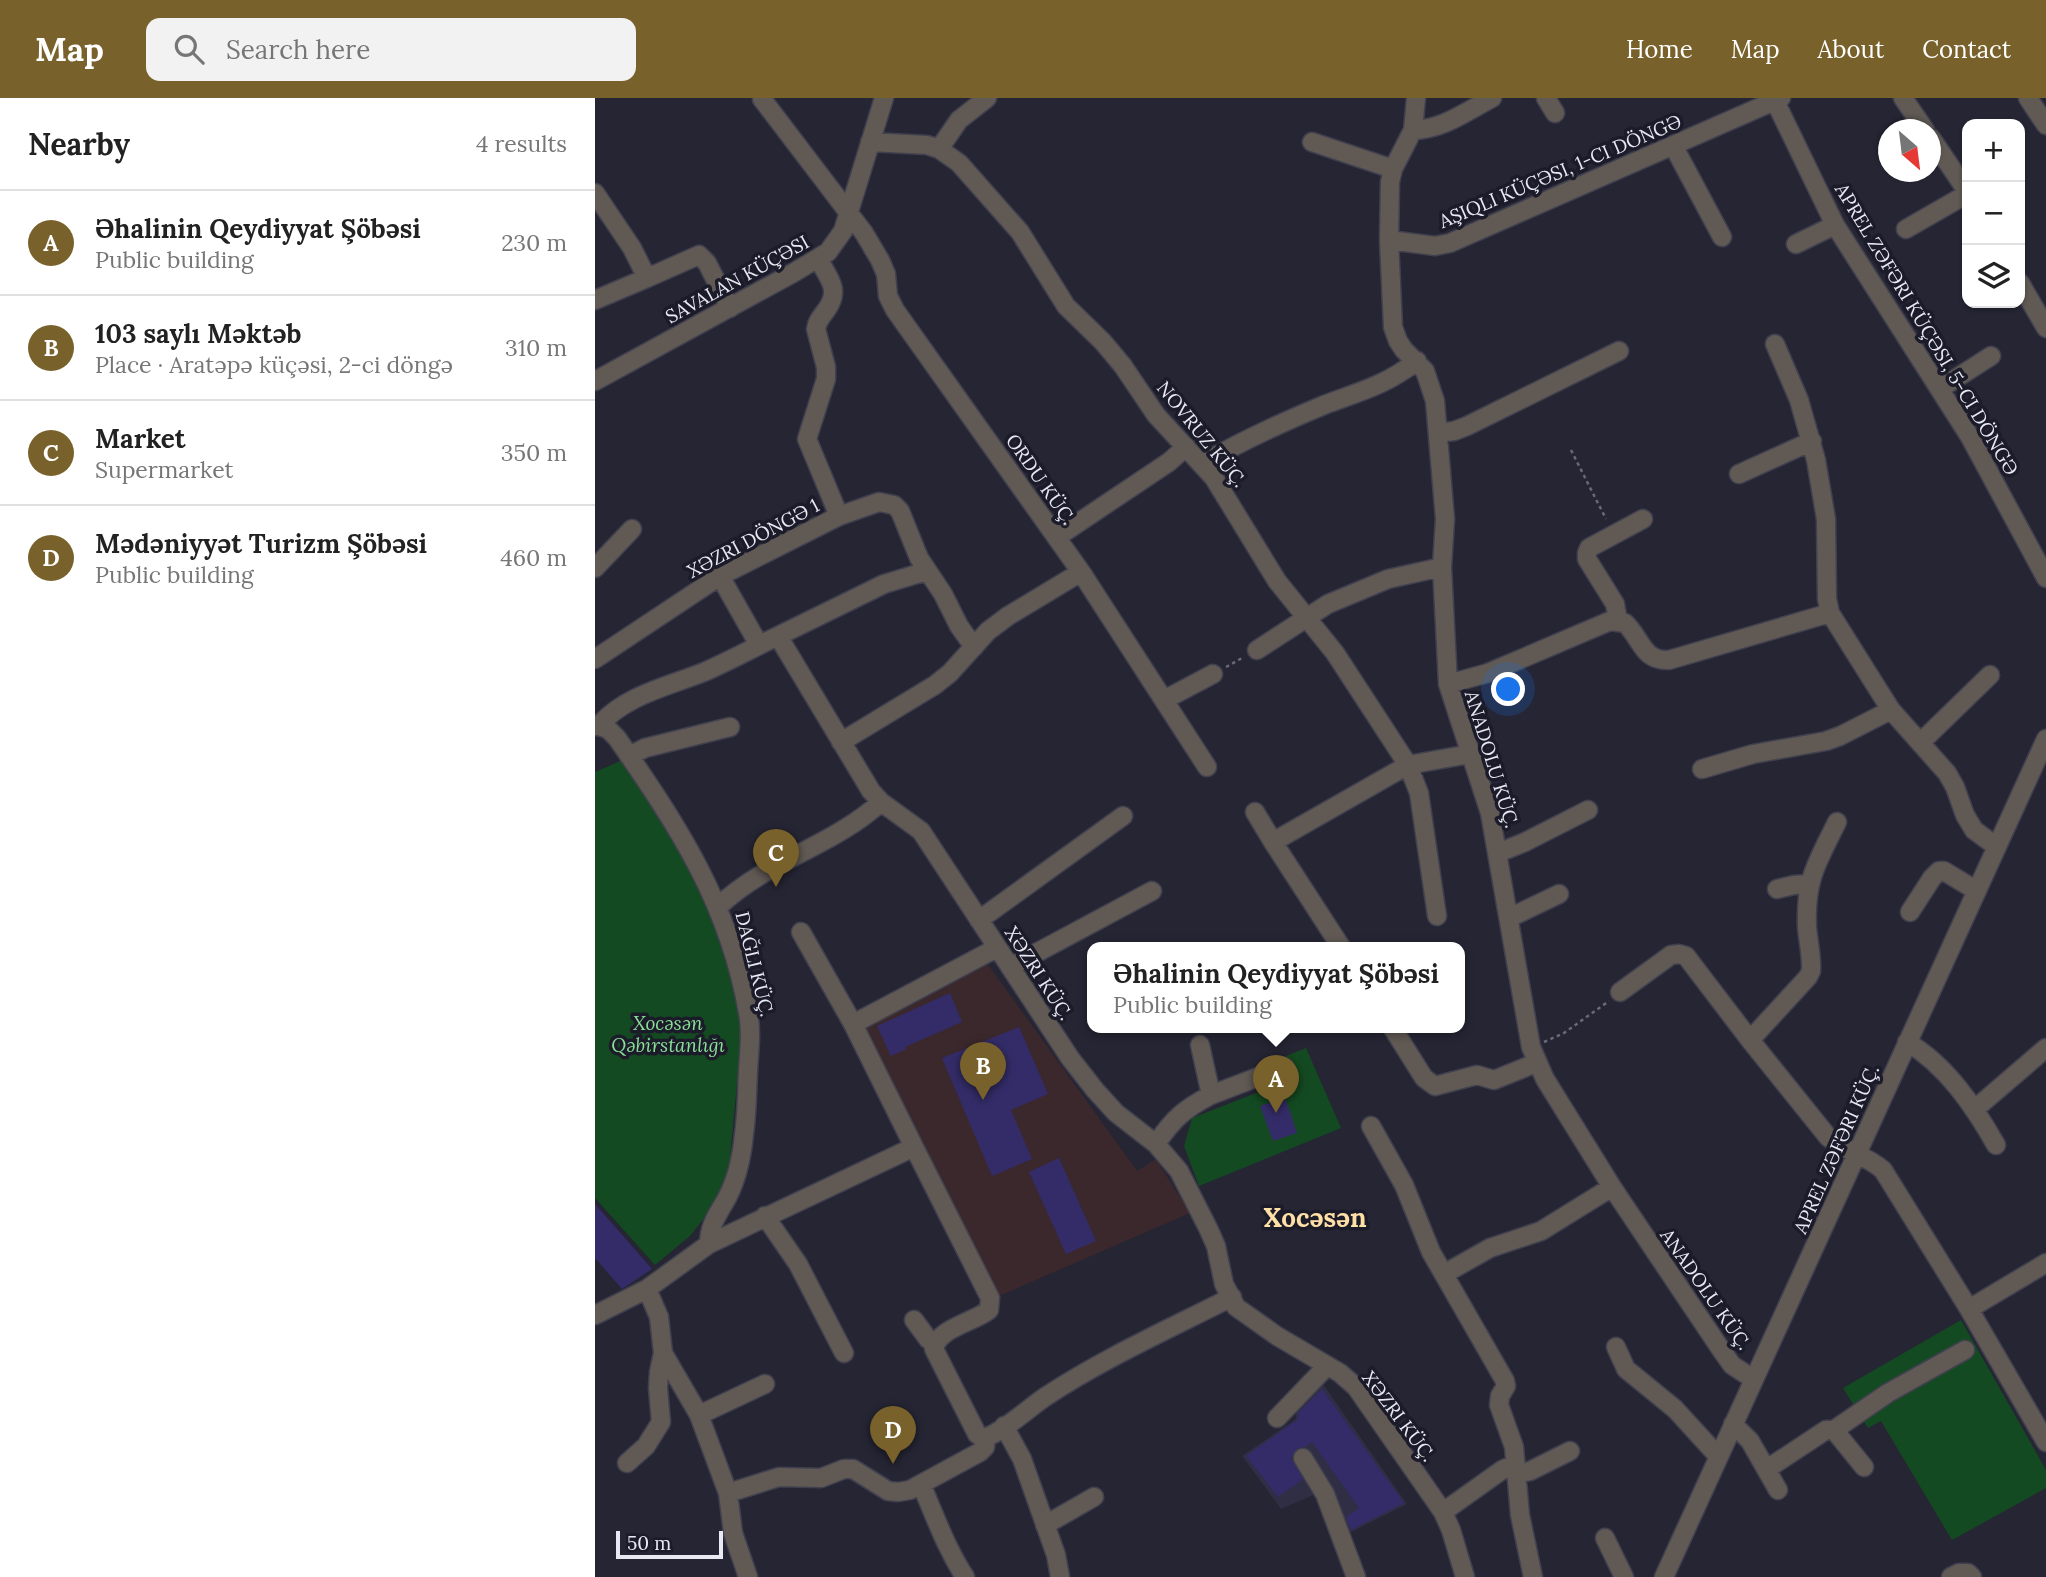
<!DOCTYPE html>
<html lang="en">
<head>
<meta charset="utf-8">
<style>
  :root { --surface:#fff; --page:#f2f2f2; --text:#222; --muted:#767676; --line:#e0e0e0; --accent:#79612b }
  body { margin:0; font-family:Lora,serif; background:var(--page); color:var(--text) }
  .controls { position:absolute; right:21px; top:21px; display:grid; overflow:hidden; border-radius:14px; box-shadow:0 2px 5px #0004 }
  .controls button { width:63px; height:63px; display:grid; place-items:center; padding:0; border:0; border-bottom:2px solid var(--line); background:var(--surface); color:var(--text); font:35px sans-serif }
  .compass { position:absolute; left:1283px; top:21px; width:63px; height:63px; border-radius:50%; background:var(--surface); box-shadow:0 2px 5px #0004; rotate:152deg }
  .scale { position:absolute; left:21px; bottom:18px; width:107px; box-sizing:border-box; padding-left:7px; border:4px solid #e9e9f4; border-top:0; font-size:19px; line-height:24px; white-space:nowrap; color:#e9e9f4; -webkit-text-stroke:5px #1c1b2a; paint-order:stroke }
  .you { position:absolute; left:914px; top:592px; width:24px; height:24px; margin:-18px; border:5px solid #fff; border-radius:50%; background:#1a73e8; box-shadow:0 0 0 10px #1a73e833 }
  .badge { display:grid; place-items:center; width:46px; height:46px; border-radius:50%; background:var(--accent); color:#fff; font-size:23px; font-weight:700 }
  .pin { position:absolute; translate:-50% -58px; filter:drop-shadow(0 2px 4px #0008) }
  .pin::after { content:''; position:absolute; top:37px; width:24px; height:21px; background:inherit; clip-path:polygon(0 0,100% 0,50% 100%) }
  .popup { position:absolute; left:492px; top:844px; width:378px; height:91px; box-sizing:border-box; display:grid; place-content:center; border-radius:14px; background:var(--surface); filter:drop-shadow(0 2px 5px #0005); font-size:23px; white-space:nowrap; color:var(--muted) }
  .popup b { font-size:26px; color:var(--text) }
  .popup::after { content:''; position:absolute; left:50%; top:100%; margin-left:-14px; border:14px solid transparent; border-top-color:var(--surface) }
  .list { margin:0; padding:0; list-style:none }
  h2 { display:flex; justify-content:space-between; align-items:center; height:91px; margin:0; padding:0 28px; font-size:30px }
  h2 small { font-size:23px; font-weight:400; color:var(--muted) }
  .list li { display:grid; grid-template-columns:46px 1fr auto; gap:21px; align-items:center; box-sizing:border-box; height:105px; padding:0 28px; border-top:2px solid var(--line) }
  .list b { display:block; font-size:26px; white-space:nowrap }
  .list p { margin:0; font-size:23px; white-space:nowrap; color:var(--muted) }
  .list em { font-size:23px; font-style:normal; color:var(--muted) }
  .icon { flex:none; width:38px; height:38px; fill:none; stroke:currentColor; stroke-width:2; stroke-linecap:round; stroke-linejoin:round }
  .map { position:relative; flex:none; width:1451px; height:1479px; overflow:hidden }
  header { display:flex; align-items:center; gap:42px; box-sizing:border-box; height:98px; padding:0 35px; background:var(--accent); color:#fff }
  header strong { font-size:33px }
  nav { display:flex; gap:38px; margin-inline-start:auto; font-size:24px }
  .search { width:490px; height:63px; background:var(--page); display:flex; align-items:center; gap:18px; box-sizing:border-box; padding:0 24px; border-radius:14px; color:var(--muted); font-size:26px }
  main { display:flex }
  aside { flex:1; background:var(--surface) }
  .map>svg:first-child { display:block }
</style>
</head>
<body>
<header>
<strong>Map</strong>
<div class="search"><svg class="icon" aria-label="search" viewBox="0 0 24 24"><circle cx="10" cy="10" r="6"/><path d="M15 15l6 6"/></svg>Search here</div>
<nav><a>Home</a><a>Map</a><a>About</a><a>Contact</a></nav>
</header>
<main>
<aside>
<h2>Nearby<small>4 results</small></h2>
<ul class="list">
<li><span class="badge">A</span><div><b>Əhalinin Qeydiyyat Şöbəsi</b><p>Public building</p></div><em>230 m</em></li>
<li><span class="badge">B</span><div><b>103 saylı Məktəb</b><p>Place · Aratəpə küçəsi, 2-ci döngə</p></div><em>310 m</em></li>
<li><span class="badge">C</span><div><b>Market</b><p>Supermarket</p></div><em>350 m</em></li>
<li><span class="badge">D</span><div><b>Mədəniyyət Turizm Şöbəsi</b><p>Public building</p></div><em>460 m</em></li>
</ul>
</aside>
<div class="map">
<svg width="1451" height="1479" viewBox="0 0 1451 1479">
  <rect width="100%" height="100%" fill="#252534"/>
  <path fill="#2f2e44" d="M728 1286 812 1406 752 1436 721 1396 686 1411 647 1358 701 1321 700 1307Z"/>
  <path fill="#3b282d" d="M392 865 542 1073 561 1061 595 1115 404 1198 268 926Z"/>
  <path fill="#144a21" d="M28 662 82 741 109 793 148 922 134 1071 117 1110 95 1138 60 1167 0 1100V674Z
    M711 950 746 1030 604 1088 589 1048 597 1020 699 980 691 958Z
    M1366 1222 1451 1372V1390L1357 1442 1286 1323 1273 1330 1248 1290Z"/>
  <path fill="#342c68" d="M355 895 367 924 310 949 311 951 296 958 282 928Z
    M424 929 453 996 416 1012 437 1061 397 1078 347 960Z
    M690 999 702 1035 678 1043 665 1008Z
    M464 1060 501 1143 471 1156 434 1074Z
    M0 1106 57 1171 27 1191 0 1160Z
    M727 1291 809 1405 756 1432 751 1419 764 1410 717 1344 710 1349 702 1351 696 1360 708 1381 683 1399 651 1358 703 1321V1315Z"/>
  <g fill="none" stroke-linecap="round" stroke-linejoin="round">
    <g stroke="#40404f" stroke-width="21">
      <path id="minor" d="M821 0 818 32 798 71 795 84 794 142 798 229 803 243 809 252 830 273 840 303 850 421 847 469 853 586 895 715 936 949 950 981 1017 1089 1127 1253 1137 1267 1158 1281
        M951 0 960 15
        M1308 0 1330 32
        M1433 0 1451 27
        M167 1 269 135 285 162 291 176 293 198 300 212 486 474 612 669
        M1180 3 1240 127 1375 339 1451 480
        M818 32C847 32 872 13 897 0
        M1336 40 1372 93
        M275 44 332 47 344 51 364 65 425 134 471 208 508 244 528 268 561 317 619 380 682 483 740 555 813 667 824 695 842 818
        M717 44 798 71
        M1079 49 1127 139
        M344 51 364 22 392 0
        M0 95 37 150 52 180 0 202
        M1311 131 1372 96
        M794 142 840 148 855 145 1186 0
        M1201 146 1240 127
        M52 180 104 157 112 165 135 210
        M1425 185 1451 230
        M1180 246 1204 302 1221 362 1231 421 1232 501 1235 515 1296 612 1352 675 1360 689 1370 717 1379 732 1402 749
        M0 283 198 175 233 154 248 133 289 0
        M1346 290 1396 258
        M843 335 859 333 872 328 1024 253
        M607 366C646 343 688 324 729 307 766 293 789 288 822 263
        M1144 376 1217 343
        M244 418 284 404 299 407 305 413 324 460 348 496 364 528 379 549
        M462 439 574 364 591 349
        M0 470 37 431
        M125 478 164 547
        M1023 523 1020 506 992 461V455L994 450 1048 421
        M183 538 289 486 332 473
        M662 552 733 506 793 481 847 469
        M0 561 125 478 244 418 212 341 231 281V269L221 231C222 223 227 218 232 211 246 191 233 180 223 160
        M853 586 893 575 1015 523 1030 525C1047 541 1047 563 1074 562L1235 515
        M569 602 618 576
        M0 628H4C28 598 74 588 109 574 134 563 158 550 183 538L276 693 286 704 326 733 475 960 500 992 521 1015 561 1046 584 1073 613 1130 621 1148 629 1186 641 1209 682 1238 745 1275 761 1289 848 1414 856 1432 870 1479
        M4 628 13 631 22 640C84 730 134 805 153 915 157 933 154 954 153 973 152 994 152 1015 149 1036 147 1057 143 1078 133 1098 124 1115 114 1126 114 1146
        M246 644 340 587 355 575 393 533 413 518 486 474
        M1325 645 1395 577
        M34 658 50 650 135 629
        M1107 671 1158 656 1231 643 1245 638 1296 612
        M660 714 678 744
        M903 755 930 744 993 712
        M1182 791 1199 787 1214 786
        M124 808C171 763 238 748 286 704
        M1315 814 1337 780 1344 773H1349L1382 793
        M914 820 964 796
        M384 822 528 718
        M206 834 258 926 319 1049
        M746 849 678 744 813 667 875 656
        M415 869 557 793
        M1025 894 1076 857 1084 856 1091 858 1155 942 1233 1039C1250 1053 1271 1057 1288 1072L1374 1211 1451 1165
        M258 926 396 853
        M797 929 829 980 840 988 882 977 899 982 941 965
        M1155 942 1213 879 1216 873C1217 858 1213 843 1212 829 1210 781 1222 765 1242 724
        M1312 944C1351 967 1379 1008 1401 1047
        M616 997 689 969
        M1380 1011 1451 950
        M776 1028 809 1087 836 1154 910 1283 911 1288 905 1298 904 1307 919 1349 925 1417 938 1479
        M561 1046C578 1021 589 1011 616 997L605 947
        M170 1118 203 1166 249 1255
        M849 1176 895 1150 946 1133 1017 1089
        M52 1191 64 1219 68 1255 104 1317 133 1395 138 1435 153 1479
        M1374 1211 1451 1344
        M0 1217 52 1191 114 1146 319 1049 395 1200 394 1212C379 1224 343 1230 339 1251L382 1336 387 1340C402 1339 435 1309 450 1299 509 1260 574 1231 637 1199
        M319 1222 333 1241 340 1246
        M1021 1249 1031 1271 1080 1311 1123 1358
        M104 1317 170 1286
        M682 1320 732 1268
        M1138 1326 1155 1343 1183 1392
        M409 1328 427 1361 461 1457 465 1479
        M1239 1332 1293 1295 1370 1252
        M708 1360 730 1396 761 1479
        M32 1365 51 1348 66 1324 63 1290 64 1274 68 1255
        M1172 1371 1231 1332H1239L1269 1369
        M921 1376 935 1373 975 1353
        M326 1386C340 1418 351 1450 370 1479
        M133 1395 184 1379 226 1380 249 1371H258L293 1393 303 1394 315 1392 385 1354 390 1349 391 1340
        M848 1414 907 1372 920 1366
        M450 1427 499 1399
        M1010 1440 1029 1479
        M1069 1479 1451 641
        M1356 1479 1364 1475H1373L1377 1479"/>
    </g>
    <path stroke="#696977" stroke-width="2.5" stroke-dasharray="3.5 3.5" stroke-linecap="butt" d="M976 352 1011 421
      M631 569 649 559
      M949 944 969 935 1014 903"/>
    <use href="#minor" stroke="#605954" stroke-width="18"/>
  </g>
  <g text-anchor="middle" stroke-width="7" stroke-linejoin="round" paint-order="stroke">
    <g font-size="19" fill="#e9e9f4" stroke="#1c1b2a">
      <text transform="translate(965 73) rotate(-23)" y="7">AŞIQLI KÜÇƏSI, 1-CI DÖNGƏ</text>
      <text transform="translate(142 181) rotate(-29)" y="7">SAVALAN KÜÇƏSI</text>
      <text transform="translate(1332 231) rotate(59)" y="7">APREL ZƏFƏRI KÜÇƏSI, 5-CI DÖNGƏ</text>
      <text transform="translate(607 336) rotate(51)" y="7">NOVRUZ KÜÇ.</text>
      <text transform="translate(446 381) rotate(55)" y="7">ORDU KÜÇ.</text>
      <text transform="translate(158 440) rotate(-28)" y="7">XƏZRI DÖNGƏ 1</text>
      <text transform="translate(897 661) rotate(73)" y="7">ANADOLU KÜÇ.</text>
      <text transform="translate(160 866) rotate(76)" y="7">DAĞLI KÜÇ.</text>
      <text transform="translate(444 875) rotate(57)" y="7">XƏZRI KÜÇ.</text>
      <text transform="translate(1241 1051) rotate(-66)" y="7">APREL ZƏFƏRI KÜÇ.</text>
      <text transform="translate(1111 1191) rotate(55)" y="7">ANADOLU KÜÇ.</text>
      <text transform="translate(804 1318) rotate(53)" y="7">XƏZRI KÜÇ.</text>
    </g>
    <g font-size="19" font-style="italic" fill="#89df96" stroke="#1c1b2a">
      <text x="73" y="932">Xocəsən<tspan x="73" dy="22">Qəbirstanlığı</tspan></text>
    </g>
    <g font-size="26" font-weight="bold" fill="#fee0a7" stroke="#1c1b2a">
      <text x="720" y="1129">Xocəsən</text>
    </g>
  </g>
</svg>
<div class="controls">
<button>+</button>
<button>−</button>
<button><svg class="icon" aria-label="layers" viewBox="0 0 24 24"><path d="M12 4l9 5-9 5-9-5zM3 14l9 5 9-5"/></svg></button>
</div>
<svg class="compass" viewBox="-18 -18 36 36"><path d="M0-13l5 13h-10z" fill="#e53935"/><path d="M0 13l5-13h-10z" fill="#767676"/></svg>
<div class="scale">50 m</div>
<div class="you"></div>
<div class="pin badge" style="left:681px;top:1015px">A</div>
<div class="popup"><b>Əhalinin Qeydiyyat Şöbəsi</b>Public building</div>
<div class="pin badge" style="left:388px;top:1002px">B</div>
<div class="pin badge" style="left:181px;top:789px">C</div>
<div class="pin badge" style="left:298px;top:1366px">D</div>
</div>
</main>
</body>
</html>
